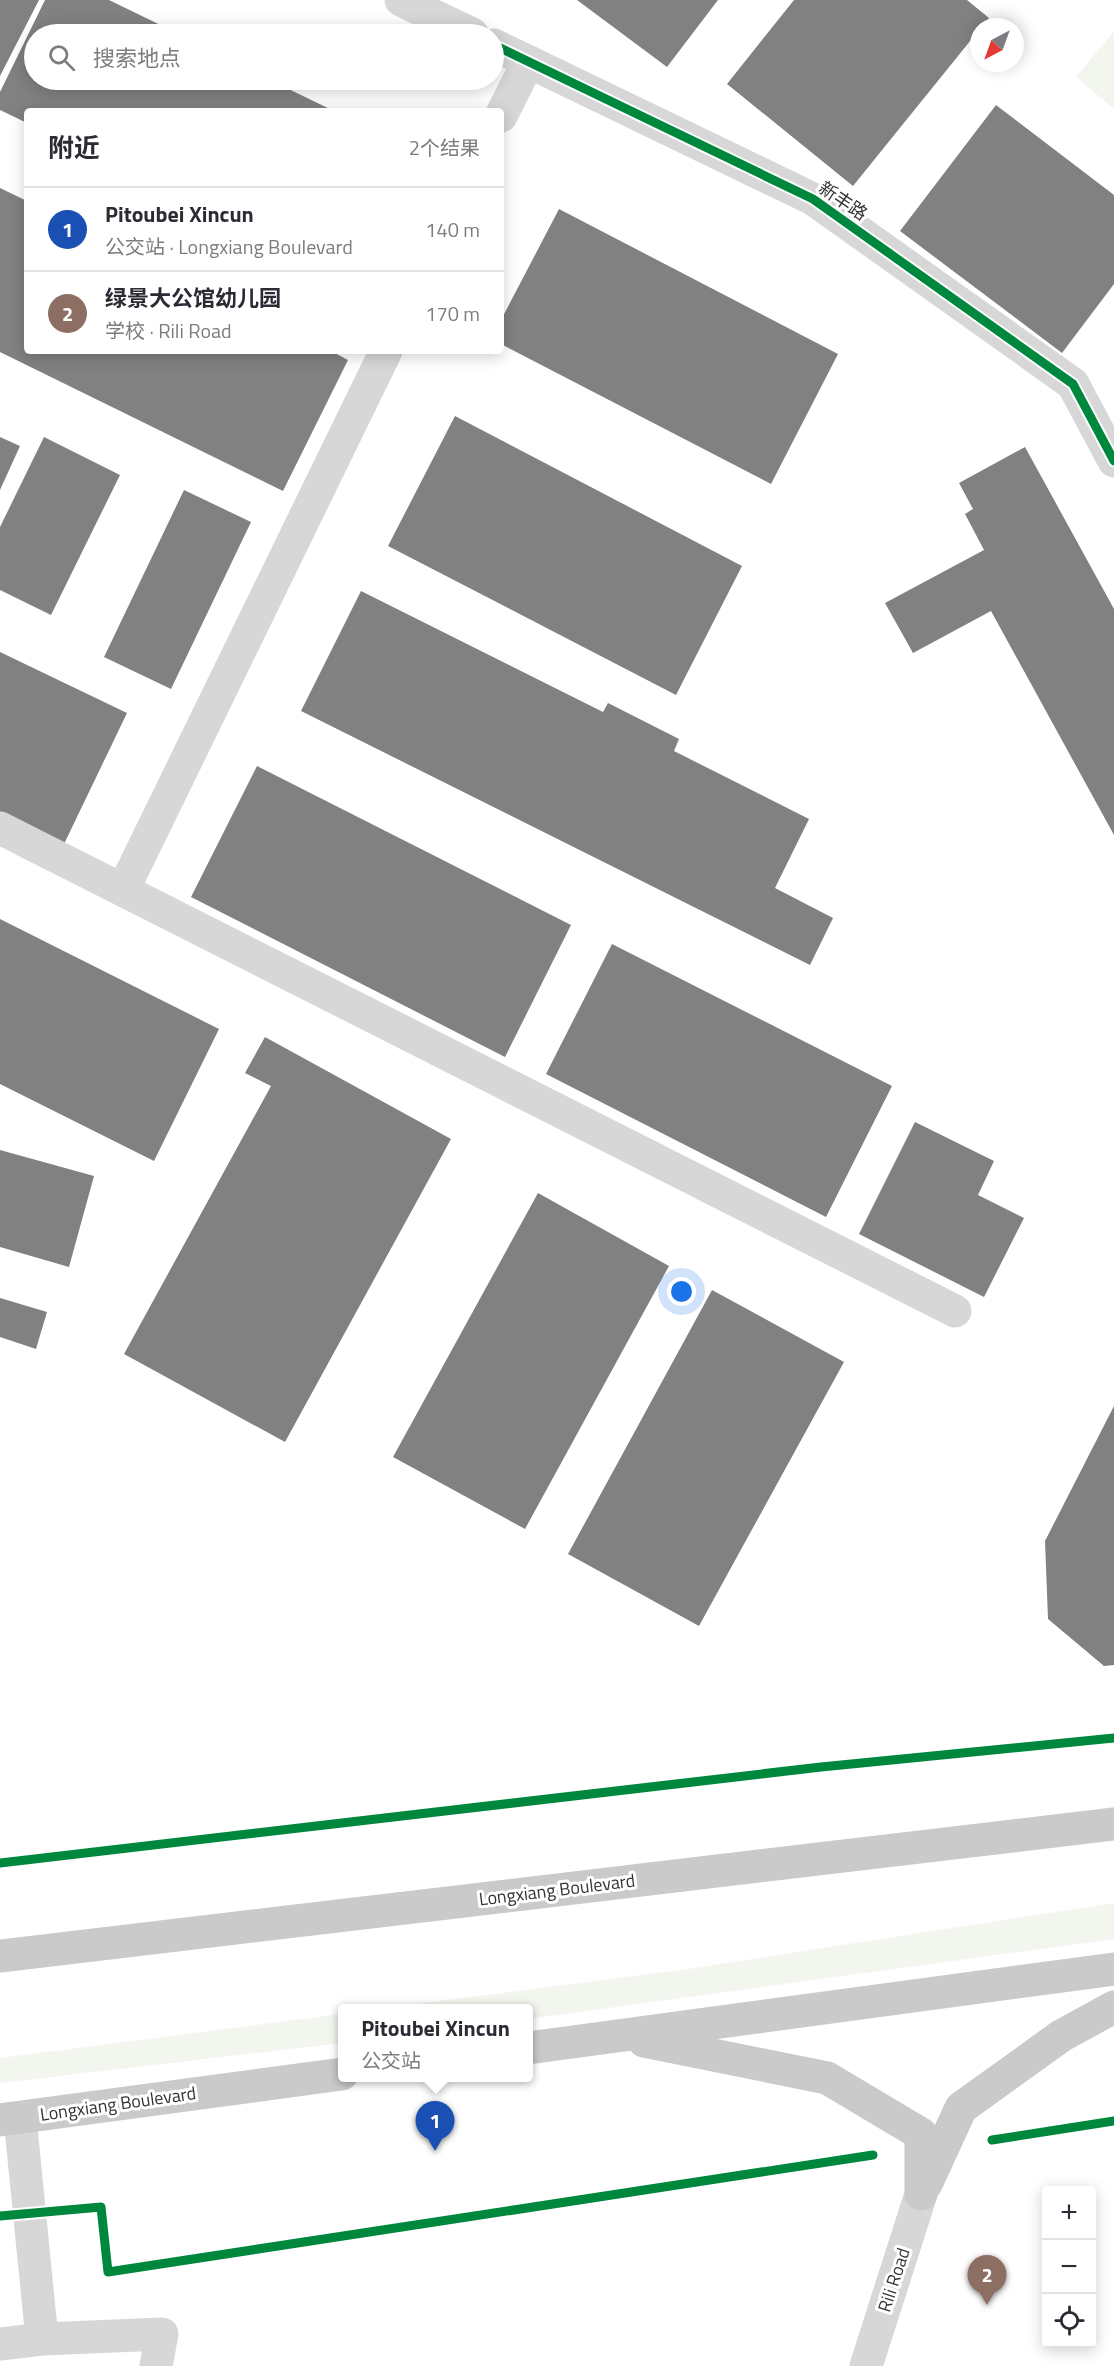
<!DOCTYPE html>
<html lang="zh">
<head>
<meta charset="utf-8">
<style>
  :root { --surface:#fff; --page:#f7f7f7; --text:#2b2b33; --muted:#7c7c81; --line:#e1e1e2; --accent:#b45309 }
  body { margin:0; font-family:"Titillium Web","Noto Sans SC",sans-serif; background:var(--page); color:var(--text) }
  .controls { position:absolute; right:18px; bottom:18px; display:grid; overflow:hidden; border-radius:6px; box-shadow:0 3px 15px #0003 }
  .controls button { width:54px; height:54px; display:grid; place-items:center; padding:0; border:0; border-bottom:2px solid var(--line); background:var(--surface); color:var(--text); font:30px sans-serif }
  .compass { position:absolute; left:970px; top:18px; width:54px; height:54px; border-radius:50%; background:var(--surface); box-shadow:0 3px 15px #0003; rotate:221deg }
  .you { position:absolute; left:682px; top:1292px; width:21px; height:21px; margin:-15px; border:4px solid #fff; border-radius:50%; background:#1a73e8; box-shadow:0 0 0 9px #1a73e833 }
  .badge { display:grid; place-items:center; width:39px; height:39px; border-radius:50%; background:var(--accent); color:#fff; font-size:20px; font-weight:700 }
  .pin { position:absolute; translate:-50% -50px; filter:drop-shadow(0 2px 3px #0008) }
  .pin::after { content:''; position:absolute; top:32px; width:21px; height:18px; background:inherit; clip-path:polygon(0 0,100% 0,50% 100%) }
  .popup { position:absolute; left:338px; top:2004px; width:195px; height:78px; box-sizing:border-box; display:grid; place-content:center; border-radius:6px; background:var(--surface); filter:drop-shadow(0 2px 4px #0005); font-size:20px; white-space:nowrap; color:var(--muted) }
  .popup b { font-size:22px; color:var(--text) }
  .popup::after { content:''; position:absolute; left:50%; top:100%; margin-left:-12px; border:12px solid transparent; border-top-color:var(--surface) }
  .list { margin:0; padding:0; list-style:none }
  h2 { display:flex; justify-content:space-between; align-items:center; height:78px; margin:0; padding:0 24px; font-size:26px }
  h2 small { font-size:20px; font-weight:400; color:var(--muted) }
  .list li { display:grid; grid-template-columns:39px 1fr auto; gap:18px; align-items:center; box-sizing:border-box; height:84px; padding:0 24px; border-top:2px solid var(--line) }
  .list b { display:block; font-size:22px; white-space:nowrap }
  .list p { margin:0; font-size:20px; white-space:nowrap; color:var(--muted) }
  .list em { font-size:20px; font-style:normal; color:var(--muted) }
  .icon { flex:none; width:33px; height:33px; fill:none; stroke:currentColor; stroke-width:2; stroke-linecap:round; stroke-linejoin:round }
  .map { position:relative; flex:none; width:1114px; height:2366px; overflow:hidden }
  .search { position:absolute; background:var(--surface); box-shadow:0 3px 15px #0003; left:24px; top:24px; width:480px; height:66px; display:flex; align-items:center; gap:15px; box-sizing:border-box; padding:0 21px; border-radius:33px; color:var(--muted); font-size:22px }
  .panel { position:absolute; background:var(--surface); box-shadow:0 3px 15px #0003; left:24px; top:108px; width:480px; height:246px; border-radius:6px }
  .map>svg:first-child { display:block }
</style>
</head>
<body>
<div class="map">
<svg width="1114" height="2366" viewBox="0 0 1114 2366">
  <rect width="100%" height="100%" fill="#fff"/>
  <path fill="#f2f6ee" d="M1114 31V109L1076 77Z
    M1114 1903V1939L528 2019V2008H385L688 1969Z
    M342 2014V2043L0 2083V2058Z"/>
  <path fill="#818181" d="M0 0H39L0 76Z
    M45 0H109L179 34H34V80H270L334 111H27V123L0 110V92Z
    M577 0H718L667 67Z
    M794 0H967L989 18 981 27H979V30L853 186 727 84Z
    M996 105 1114 195V284L1062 353 900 231Z
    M0 188 27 201V351H331L348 360 283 491 0 352Z
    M559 209 838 354 771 484 501 344V320Z
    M455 416 742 566 676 695 388 546Z
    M0 437 20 446 0 490Z
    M44 437 120 475 51 615 0 590V527Z
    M1025 447 1114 609V835L991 611 913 653 885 603 984 550 965 514 973 509 959 483Z
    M184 490 251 522 171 689 104 657Z
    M361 591 603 712 608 703 679 739 674 751 809 819 775 888 833 918 810 965 301 711Z
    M0 652 127 713 64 844 0 813Z
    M257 766 571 925 505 1057 191 897Z
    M0 919 219 1029 154 1161 0 1084Z
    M612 944 892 1086 826 1217 546 1074Z
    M265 1037 451 1139 285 1442 124 1354 271 1086 245 1073Z
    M915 1122 994 1161 978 1195 1024 1218 984 1297 859 1234Z
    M0 1150 94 1176 69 1267 0 1247Z
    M538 1193 669 1266 525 1529 393 1457Z
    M712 1290 844 1362 699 1626 568 1554Z
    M0 1298 47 1312 36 1349 0 1337Z
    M1114 1406V1665L1104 1666 1048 1619 1045 1541Z"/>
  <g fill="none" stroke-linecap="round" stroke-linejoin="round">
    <path stroke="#d7d7d7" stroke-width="33" d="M401 0 472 34
      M494 45 813 199 1073 384 1114 461
      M501 116 528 62
      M0 828 955 1311
      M123 890 386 351
      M42 2339 162 2334 156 2366
      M0 2344 42 2339 20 2118
      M866 2366 921 2194"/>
    <path stroke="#cacaca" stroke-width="33" d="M0 1956 1114 1824
      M644 2041 827 2078 921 2134V2194
      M528 2048 1114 1969
      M0 2120 342 2074
      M926 2184 961 2108 1061 2036 1114 2007"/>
    <g stroke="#fff" stroke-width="13">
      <path id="cycleway" d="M494 45 813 199 1073 384 1114 461
        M0 1863 821 1767 1114 1738
        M992 2140 1114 2121
        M0 2216 101 2207 108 2272 873 2155"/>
    </g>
    <use href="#cycleway" stroke="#00873e" stroke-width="9"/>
  </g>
  <g text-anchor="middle" stroke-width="6" stroke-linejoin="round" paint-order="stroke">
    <g font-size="18" fill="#333" stroke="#fff">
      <text transform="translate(843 201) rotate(34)" y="6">新丰路</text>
      <text transform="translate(557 1890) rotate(-7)" y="6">Longxiang Boulevard</text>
      <text transform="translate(118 2104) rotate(-8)" y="6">Longxiang Boulevard</text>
      <text transform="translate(894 2280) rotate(-72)" y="6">Rili Road</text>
    </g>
  </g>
</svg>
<div class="controls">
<button>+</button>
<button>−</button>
<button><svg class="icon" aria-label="locate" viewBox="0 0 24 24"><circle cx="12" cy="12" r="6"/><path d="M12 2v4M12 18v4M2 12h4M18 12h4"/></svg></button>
</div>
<svg class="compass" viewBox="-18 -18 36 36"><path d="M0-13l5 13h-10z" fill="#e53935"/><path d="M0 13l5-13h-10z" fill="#7c7c81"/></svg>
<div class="you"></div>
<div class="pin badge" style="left:435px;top:2151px;background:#1a4fb4">1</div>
<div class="popup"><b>Pitoubei Xincun</b>公交站</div>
<div class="pin badge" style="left:987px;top:2305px;background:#8d6e63">2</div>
<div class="search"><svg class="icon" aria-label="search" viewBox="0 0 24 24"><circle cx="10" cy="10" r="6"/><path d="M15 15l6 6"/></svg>搜索地点</div>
<section class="panel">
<h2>附近<small>2个结果</small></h2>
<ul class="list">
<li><span class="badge" style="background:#1a4fb4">1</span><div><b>Pitoubei Xincun</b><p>公交站 · Longxiang Boulevard</p></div><em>140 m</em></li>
<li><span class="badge" style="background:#8d6e63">2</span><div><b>绿景大公馆幼儿园</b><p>学校 · Rili Road</p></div><em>170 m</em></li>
</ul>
</section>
</div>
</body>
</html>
